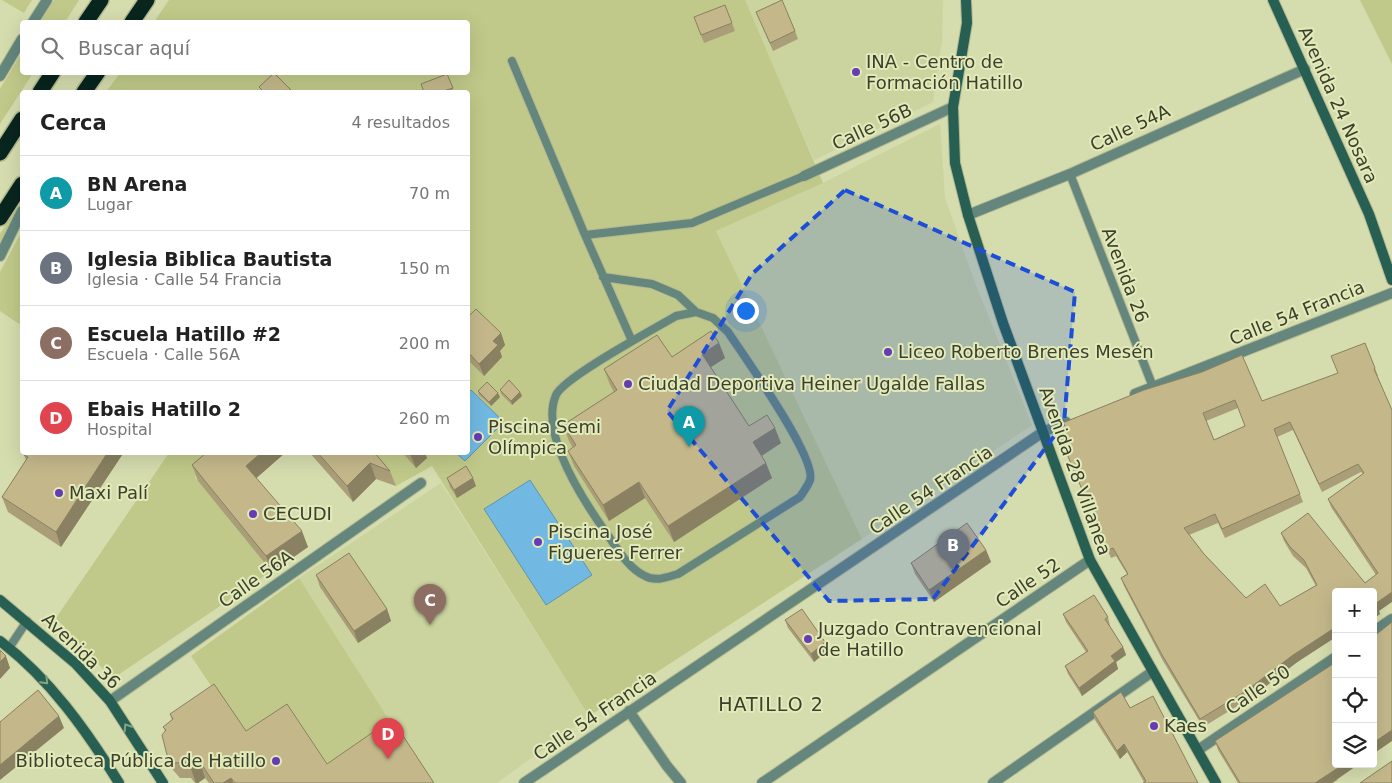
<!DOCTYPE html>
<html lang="es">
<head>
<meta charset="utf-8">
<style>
  :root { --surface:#fff; --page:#f6f6f6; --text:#222; --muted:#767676; --line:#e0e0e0; --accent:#663cb4 }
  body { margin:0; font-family:"DejaVu Sans",sans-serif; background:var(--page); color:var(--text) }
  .controls { position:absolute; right:15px; bottom:15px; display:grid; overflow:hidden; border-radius:5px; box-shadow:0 5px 20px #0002 }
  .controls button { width:45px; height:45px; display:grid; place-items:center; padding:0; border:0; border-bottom:1px solid var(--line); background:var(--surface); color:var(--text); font:25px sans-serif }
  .you { position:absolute; left:745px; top:310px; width:18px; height:18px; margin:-12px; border:4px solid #fff; border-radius:50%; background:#1a73e8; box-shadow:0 0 0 8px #1a73e833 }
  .badge { display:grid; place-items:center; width:32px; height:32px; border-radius:50%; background:var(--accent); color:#fff; font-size:16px; font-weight:700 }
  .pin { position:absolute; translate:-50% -41px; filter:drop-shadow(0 1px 2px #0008) }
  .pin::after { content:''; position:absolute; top:26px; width:18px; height:15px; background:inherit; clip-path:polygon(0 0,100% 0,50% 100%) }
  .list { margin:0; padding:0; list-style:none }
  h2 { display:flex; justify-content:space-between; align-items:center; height:65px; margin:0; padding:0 20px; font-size:21px }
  h2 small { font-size:16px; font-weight:400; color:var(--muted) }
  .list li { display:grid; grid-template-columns:32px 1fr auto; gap:15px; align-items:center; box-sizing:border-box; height:75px; padding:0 20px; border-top:1px solid var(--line) }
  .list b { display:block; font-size:19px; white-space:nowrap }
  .list p { margin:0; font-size:16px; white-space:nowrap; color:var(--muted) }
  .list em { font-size:16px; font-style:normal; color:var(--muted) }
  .icon { flex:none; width:28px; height:28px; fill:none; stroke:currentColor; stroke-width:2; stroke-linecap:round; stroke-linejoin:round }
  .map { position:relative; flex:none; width:1392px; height:783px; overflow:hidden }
  .search { position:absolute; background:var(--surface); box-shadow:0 5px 20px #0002; left:20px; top:20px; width:450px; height:55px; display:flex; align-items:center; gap:12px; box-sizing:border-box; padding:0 18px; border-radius:5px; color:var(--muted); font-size:19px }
  .panel { position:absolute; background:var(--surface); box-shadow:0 5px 20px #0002; left:20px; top:90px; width:450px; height:365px; border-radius:5px }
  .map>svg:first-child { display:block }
</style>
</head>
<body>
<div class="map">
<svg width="1392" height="783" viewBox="0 0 1392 783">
  <rect width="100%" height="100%" fill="#d5dcae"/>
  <path fill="#cbd39e" d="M743 0H943L942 41 933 102 814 160Z
    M940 124 945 198 974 280 1032 425 862 539 716 231 823 183Z
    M441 483 589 716 497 783H429L299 578Z"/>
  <path fill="#c0c989" d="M2 0H32L24 13Z
    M54 0H79L65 22H40Z
    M169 0H745L823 183 716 231 862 539 589 716 432 466 396 486 366 453 468 452V92H106L120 73 468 72V22H154Z
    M1360 0H1392V64Z
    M22 52V72L33 73 0 124V89Z
    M22 201V203L0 244V234Z
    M22 231V326L0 311V272Z
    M169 453H211L195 477 272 571 112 679 56 618Z
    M299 578 398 734 327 783 252 747 191 656Z"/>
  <path fill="#71b9e2" stroke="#6194ab" d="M471 390 504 422 465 461 456 453 468 452V393Z
    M530 480 592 575 546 605 484 509Z"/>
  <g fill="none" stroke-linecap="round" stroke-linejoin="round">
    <g stroke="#b3b991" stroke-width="10">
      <path id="lane" d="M512 61 585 235 692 223 804 176
        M1070 174 1153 387
        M585 235 632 341
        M603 277 652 284 678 295 696 312
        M696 312 713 318 728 332C744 356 817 458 810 480 808 486 803 492 800 497L678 574C667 577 656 582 645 576 628 568 617 548 607 534 585 503 539 434 556 395 564 377 654 329 676 316Z
        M9 648 27 621"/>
    </g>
    <g stroke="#b3b991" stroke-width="12">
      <path id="street" d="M33 22 47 0
        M0 76 22 39
        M804 176 953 107
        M968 215 1070 174 1305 69
        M0 256 22 211
        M1135 394 1392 293
        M1373 632 1392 619
        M110 701 421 483
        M629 711 667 766 681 783
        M1198 750 1336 657
        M524 783 1043 432 1066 422
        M762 783 1090 560
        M993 783 1152 672"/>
    </g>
    <g stroke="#b3b991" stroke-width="12">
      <path id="secondary" d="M966 0 967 23 953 107 955 163 968 215 1003 323 1090 560 1216 783
        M1273 0 1369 214 1392 280
        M0 600 76 664 110 701 163 783
        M0 641C50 679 86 730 119 783"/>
    </g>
    <g stroke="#b3b991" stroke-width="18">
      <path id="highway" d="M86 22 101 0
        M132 22 147 0
        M40 92 53 72
        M84 92 98 72
        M0 153 22 119
        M0 218 22 184"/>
    </g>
    <use href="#lane" stroke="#64867c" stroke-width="8"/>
    <use href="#street" stroke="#64867c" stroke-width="10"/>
    <use href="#secondary" stroke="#275f52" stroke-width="10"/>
    <use href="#highway" stroke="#08251e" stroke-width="15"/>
  </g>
  <path fill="#a99e78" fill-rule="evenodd" d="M725 5 735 31 704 43 694 17Z
    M756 12 795 31 798 39 773 51Z
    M447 74 454 92H424Z
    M468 315 469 316 501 333 505 345 500 351 502 357 484 376 468 360Z
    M719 343 725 358 711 367 749 426 781 443 762 456 772 478 674 542 645 498 609 521 574 466 568 451 573 448 569 441 563 425 614 392 610 385 604 369 672 357Z
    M1375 368 1378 376 1377 377 1379 611 1380 614 1373 619V592L1296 663 1249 699 1203 727 1163 661 1124 586 1121 578 1127 574 1116 556 1111 558 1055 426 1144 390 1262 401ZM1238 408 1245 426 1214 440 1206 421ZM1293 430 1322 492 1361 472 1363 474 1328 499 1331 507 1376 575 1365 583 1281 533 1284 541 1293 556 1306 568 1316 586 1280 606 1246 598 1204 554 1189 535 1218 523 1225 538 1303 502 1277 437Z
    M500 390 520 392 522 396 512 405 501 394Z
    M478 391 500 397 491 406 479 395Z
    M25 452H124L61 547 8 512 2 497 26 460 24 455Z
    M207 452H286L256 478 308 547 272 572 198 481 192 465Z
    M309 452H374L390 471 396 486 376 479 353 502Z
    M402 452H425L427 458 416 468Z
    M447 478 476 486 457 498 450 487Z
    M986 550 991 562 934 602 915 574 911 563Z
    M316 575 387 609 391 621 358 643 320 587Z
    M1063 614 1108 617 1110 626 1123 647 1126 655 1116 662 1118 669 1082 696 1068 674 1065 666 1086 652 1066 622Z
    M785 620 828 650 814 662 788 628Z
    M1130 708 1198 783 1144 782 1127 752 1120 759 1095 720 1093 712Z
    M170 714 246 731 327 764 434 783H209L205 778 198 783H195L191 778H180L173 770 167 755 165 731 163 727 172 720Z
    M1215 741 1338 780 1332 783H1238L1218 750Z"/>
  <path fill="#898161" d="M501 333 505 345 500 351 502 357 484 376 479 364 493 341Z
    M719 343 725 358 708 369 702 354Z
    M520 392 522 396 512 405 511 401Z
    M498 393 500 397 491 406 489 402Z
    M775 428 781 443 758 458 753 442Z
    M108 452H124L61 547 56 532Z
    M262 452H286L252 482 246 466Z
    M416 452H425L427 458 416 468 411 456Z
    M370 463 376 479 353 502 347 486Z
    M766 463 772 478 674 542 668 526Z
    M473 478 476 486 457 498 454 490Z
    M639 482 645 498 609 521 603 505Z
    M302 531 308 547 272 572 266 556Z
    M986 550 991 562 934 602 929 590Z
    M1392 592V602L1379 611 1380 614 1373 619V609L1375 604Z
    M387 609 391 621 358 643 354 631Z
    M1336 627V637L1296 663 1249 699 1246 691 1293 655Z
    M825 642 828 650 814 662 811 654Z
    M1123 647 1126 655 1116 662 1118 669 1082 696 1079 688 1111 656Z
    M6 656 10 668 0 679V662Z
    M59 716 64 728 0 780V765Z
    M1392 730V741L1373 754V743Z
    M1124 744 1127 752 1120 759 1117 751Z
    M200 762 205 778 198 783H196L191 769Z
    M1344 764H1359L1332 783H1315Z
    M231 778 233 783H223Z"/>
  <path fill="#c4b88b" stroke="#898161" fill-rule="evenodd" d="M782 0 795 31 770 43 756 12Z
    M725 5 732 23 701 35 694 17Z
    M274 73 293 92H264L259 87Z
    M447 74 453 88 440 92H424L421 84Z
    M476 309 501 333 493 341 498 345 479 364 468 352V315L469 316Z
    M711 331 719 343 702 354 749 426 767 415 775 428 753 442 766 463 668 526 639 482 603 505 568 451 576 445 563 425 617 390 604 369 657 335 672 357Z
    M1365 343 1375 368 1374 369 1392 410V592L1375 604 1377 606 1373 609V592H1336V627L1293 655 1246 691 1200 719 1161 653 1121 578 1128 574 1113 548 1108 550 1055 426 1144 390 1202 372 1242 355 1262 401 1338 373 1331 356ZM1235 400 1245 426 1214 440 1203 413ZM1290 422 1319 484 1358 464 1364 473 1328 499 1378 573 1365 583 1308 513 1281 533 1290 547 1304 560 1317 585 1280 606 1265 584 1246 598 1204 554 1184 528 1215 514 1222 529 1300 494 1274 429Z
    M509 380 520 392 511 401 500 390Z
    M487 382 498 393 489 402 478 391Z
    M25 452H108L56 532 2 497 28 457 24 455Z
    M207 452H262L246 466 302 531 266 556 192 465Z
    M317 452H374L390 471 370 463 347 486Z
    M408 452H416L411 456Z
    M466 466 473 478 454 490 447 478Z
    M967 523 986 550 929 590 911 563Z
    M349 553 387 609 354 631 316 575Z
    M1094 595 1108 617 1105 619 1123 647 1111 656 1115 661 1079 688 1065 666 1088 651 1063 614Z
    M802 609 825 642 811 654 785 620Z
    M1392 622V730L1373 743V637Z
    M0 650 6 656 0 662Z
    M1336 662V764H1344L1315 783H1240L1215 741Z
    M214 684 246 731 287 704 327 764 392 719 434 783H235L231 778 223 783H214L200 762 191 769 185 762 175 763 167 755 162 735 166 730 163 727 173 719 170 714Z
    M38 690 59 716 0 765V722Z
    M1121 692 1130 708 1153 696 1198 783H1143L1146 781 1124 744 1117 751 1093 712Z
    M1392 761V783H1360Z"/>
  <defs><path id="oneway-chevron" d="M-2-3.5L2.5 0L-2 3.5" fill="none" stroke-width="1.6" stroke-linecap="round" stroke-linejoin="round" transform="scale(1.25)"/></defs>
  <g stroke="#84a486">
    <use href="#oneway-chevron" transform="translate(45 681) rotate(46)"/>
    <use href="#oneway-chevron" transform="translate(127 727) rotate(-123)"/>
  </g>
  <path fill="#1d4ed8" fill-opacity="0.2" stroke="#1d4ed8" stroke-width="4" stroke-dasharray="10 6" stroke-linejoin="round" d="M845 190 1075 292 1064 423 933 599 829 601 667 411 752 274Z"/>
  <g fill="#663cb4" stroke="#e2eaba" stroke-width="2">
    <circle cx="856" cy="72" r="5"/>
    <circle cx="888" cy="352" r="5"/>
    <circle cx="628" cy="384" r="5"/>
    <circle cx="478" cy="437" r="5"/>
    <circle cx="59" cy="493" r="5"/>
    <circle cx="253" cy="514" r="5"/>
    <circle cx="538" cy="542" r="5"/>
    <circle cx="808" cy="639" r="5"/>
    <circle cx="1154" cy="726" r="5"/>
    <circle cx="276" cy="761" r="5"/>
  </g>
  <g text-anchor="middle" stroke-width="4" stroke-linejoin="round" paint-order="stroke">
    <g font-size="18" fill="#3c3f2c" stroke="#e2eaba" text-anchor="start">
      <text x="866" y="68">INA - Centro de<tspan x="866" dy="21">Formación Hatillo</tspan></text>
      <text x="898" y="358">Liceo Roberto Brenes Mesén</text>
      <text x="638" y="390">Ciudad Deportiva Heiner Ugalde Fallas</text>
      <text x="488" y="433">Piscina Semi<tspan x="488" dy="21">Olímpica</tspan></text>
      <text x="69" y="499">Maxi Palí</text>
      <text x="263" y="520">CECUDI</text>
      <text x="548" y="538">Piscina José<tspan x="548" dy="21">Figueres Ferrer</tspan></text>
      <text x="818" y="635">Juzgado Contravencional<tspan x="818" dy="21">de Hatillo</tspan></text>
      <text x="1164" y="732">Kaes</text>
      <text x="266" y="767" text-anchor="end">Biblioteca Pública de Hatillo</text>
    </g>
    <g font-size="18" fill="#3c3f2c" stroke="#e2eaba">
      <text transform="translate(1338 105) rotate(66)" y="6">Avenida 24 Nosara</text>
      <text transform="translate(872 127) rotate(-25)" y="6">Calle 56B</text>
      <text transform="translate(1130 128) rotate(-25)" y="6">Calle 54A</text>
      <text transform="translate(1125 275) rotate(69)" y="6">Avenida 26</text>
      <text transform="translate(1297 313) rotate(-22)" y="6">Calle 54 Francia</text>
      <text transform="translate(1075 471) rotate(70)" y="6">Avenida 28 Villanea</text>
      <text transform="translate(931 490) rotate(-34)" y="6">Calle 54 Francia</text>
      <text transform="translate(256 579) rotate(-35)" y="6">Calle 56A</text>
      <text transform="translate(1028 583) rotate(-34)" y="6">Calle 52</text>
      <text transform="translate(81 651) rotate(44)" y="6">Avenida 36</text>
      <text transform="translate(1258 690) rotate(-34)" y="6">Calle 50</text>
      <text transform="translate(595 716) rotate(-34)" y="6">Calle 54 Francia</text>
    </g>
    <g font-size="19" letter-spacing="1" fill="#3c3f2c" stroke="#e2eaba">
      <text x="771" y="711">HATILLO 2</text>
    </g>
  </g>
</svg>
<div class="controls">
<button>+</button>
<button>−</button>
<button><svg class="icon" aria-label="locate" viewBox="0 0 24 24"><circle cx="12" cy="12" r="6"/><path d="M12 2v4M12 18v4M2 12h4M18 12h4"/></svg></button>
<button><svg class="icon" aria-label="layers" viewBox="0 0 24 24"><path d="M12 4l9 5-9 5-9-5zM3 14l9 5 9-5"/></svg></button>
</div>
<div class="you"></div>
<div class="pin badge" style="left:689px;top:447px;background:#0f9aa8">A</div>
<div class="pin badge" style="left:953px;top:570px;background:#6b7280">B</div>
<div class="pin badge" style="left:430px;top:625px;background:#8d6e63">C</div>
<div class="pin badge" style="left:388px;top:759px;background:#e0444e">D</div>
<div class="search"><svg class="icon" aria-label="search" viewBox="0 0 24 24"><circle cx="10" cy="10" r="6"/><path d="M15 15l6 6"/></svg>Buscar aquí</div>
<section class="panel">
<h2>Cerca<small>4 resultados</small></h2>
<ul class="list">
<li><span class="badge" style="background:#0f9aa8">A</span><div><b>BN Arena</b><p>Lugar</p></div><em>70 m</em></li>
<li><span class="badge" style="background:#6b7280">B</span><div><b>Iglesia Biblica Bautista</b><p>Iglesia · Calle 54 Francia</p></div><em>150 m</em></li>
<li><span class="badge" style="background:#8d6e63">C</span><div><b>Escuela Hatillo #2</b><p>Escuela · Calle 56A</p></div><em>200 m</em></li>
<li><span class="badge" style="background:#e0444e">D</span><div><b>Ebais Hatillo 2</b><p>Hospital</p></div><em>260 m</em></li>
</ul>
</section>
</div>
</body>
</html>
